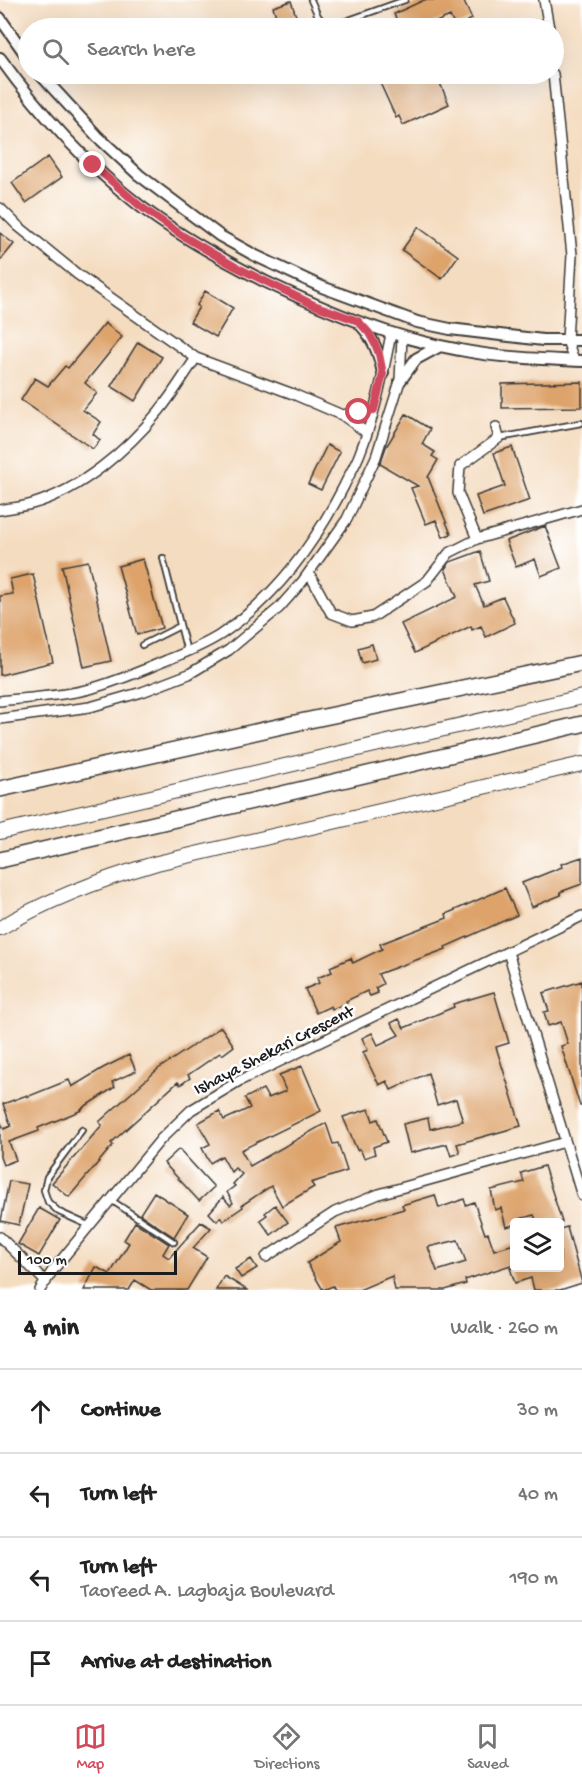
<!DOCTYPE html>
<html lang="en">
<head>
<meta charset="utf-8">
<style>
  :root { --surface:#fff; --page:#f2f2f2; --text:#222; --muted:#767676; --line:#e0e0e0; --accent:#d1495b }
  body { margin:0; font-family:"Gochi Hand",sans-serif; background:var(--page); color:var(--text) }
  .controls { position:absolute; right:18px; bottom:18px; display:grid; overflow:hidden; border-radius:6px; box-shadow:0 6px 24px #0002 }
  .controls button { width:54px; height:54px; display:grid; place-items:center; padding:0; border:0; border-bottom:2px solid var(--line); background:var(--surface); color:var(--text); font:30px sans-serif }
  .scale { position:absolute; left:18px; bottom:15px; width:159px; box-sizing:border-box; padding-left:6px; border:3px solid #1c1c1c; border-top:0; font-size:16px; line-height:21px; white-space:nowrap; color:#1c1c1c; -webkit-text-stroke:4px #fff; paint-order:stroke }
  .stop { position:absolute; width:18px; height:18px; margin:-14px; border:4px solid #d1495b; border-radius:50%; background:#fff }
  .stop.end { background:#d1495b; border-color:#fff; box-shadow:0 2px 6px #0008 }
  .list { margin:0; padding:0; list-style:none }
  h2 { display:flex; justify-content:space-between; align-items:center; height:78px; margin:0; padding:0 24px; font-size:26px }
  h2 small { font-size:20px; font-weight:400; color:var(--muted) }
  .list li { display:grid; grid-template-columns:39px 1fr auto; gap:18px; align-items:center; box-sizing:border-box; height:84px; padding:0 24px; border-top:2px solid var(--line) }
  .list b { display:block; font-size:22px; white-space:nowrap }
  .list p { margin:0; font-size:20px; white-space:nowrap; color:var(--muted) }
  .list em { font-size:20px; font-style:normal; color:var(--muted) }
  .icon { flex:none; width:33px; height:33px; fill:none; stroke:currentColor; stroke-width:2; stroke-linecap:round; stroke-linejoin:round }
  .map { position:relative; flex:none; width:582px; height:1290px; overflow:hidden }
  .search { position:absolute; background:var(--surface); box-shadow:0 6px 24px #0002; left:18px; right:18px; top:18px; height:66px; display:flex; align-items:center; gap:15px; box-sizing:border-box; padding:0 21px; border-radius:33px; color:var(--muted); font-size:22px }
  .sheet { height:414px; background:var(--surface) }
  nav { display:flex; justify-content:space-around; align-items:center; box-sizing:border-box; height:84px; border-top:2px solid var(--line); background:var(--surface); font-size:16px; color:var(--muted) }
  nav a { display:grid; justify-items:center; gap:3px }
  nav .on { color:var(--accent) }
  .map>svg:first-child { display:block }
</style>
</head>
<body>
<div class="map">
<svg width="582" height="1290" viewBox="0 0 582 1290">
  <rect width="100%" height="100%" fill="#fff"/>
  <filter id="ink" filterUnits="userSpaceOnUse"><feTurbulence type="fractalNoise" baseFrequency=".0167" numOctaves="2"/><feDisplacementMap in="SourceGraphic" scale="12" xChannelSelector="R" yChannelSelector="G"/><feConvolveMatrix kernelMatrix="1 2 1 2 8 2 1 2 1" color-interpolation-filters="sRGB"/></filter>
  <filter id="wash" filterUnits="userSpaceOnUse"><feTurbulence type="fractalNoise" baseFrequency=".008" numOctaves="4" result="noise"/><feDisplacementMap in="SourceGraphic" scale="24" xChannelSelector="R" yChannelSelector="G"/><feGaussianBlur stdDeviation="1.35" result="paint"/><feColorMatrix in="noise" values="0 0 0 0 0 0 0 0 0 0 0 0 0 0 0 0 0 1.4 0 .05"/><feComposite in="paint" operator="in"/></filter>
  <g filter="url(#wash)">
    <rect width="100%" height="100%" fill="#f4dcc0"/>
    <g id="blocks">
      <path fill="#dda36b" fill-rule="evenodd" d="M424 0H463L472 19 455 27 450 16 422 28H401L394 14Z
        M291 1 300 28H280L273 7Z
        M376 74H436L449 104 403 125 399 116 396 118Z
        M48 157 62 177 26 203 12 183Z
        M418 227 458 256 442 279 402 250Z
        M0 233 14 244 0 261Z
        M205 291 233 308 216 337 190 322 199 307 197 305Z
        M105 323 122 337 85 383 97 393 83 410 101 422 93 434 100 440 93 449 21 400 35 378 48 386 65 366 68 368Z
        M138 342 162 357 135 401 111 386Z
        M582 382V407L502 408V384Z
        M406 414 430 429 422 444 435 452 432 456 438 460 428 477 451 534 443 537 436 520 426 524 411 488 418 486 380 464 386 447Z
        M327 445 340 452 321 490 308 484Z
        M512 447 530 500 483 516 476 496 505 486 494 453Z
        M545 526 561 568 541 576 535 559 516 567 506 541Z
        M480 551 489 581 475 585 484 605 503 597 515 623 486 637 481 626 472 630 471 626 415 653 401 624 457 597 445 569 450 562Z
        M143 559 162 628 137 635 118 566Z
        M88 561 111 661 84 667 62 566Z
        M33 574 53 662 0 675V596L13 594 10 579Z
        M372 644 376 659 362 663 358 648Z
        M582 857V884L560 892 561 895 532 907 522 883 562 867 561 864Z
        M505 888 517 915 445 947 446 949 378 974 383 984 375 988 378 993 370 996 367 991 346 1001 347 1003 332 1009 331 1006 316 1013 305 989 319 983 317 978 332 972 330 967 351 958 353 963 382 949 380 944 447 918 446 914Z
        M582 981V1106H580L561 1046 568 1044 561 1022 548 1026 544 1012 549 1011 543 993Z
        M494 992 509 1043 496 1047 521 1126 457 1144 460 1153 451 1156 447 1144 410 1153 403 1124 428 1118 430 1129 463 1121 456 1099 437 1105 428 1073 391 1090 387 1081 379 1085 363 1052 368 1050 362 1038 372 1033 378 1045 399 1035 391 1023 399 1019 404 1028 454 1007 453 1004Z
        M221 1027 234 1046 222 1055 220 1053 188 1075 190 1078 180 1085 178 1082 111 1143 113 1145 69 1197 52 1183 102 1125 99 1122 158 1069Z
        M129 1055 136 1071 112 1082 115 1087 81 1109 82 1110 38 1128 39 1131 9 1142 16 1160 3 1165 0 1157V1121L4 1129 11 1126 3 1104 27 1095V1097L69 1080 72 1087 103 1068Z
        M302 1066 321 1111 241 1150 250 1166 326 1123 333 1144 338 1143 347 1171 311 1183 314 1187 282 1206 271 1186 242 1205 243 1207 223 1221 220 1217 217 1221 209 1213 223 1197 230 1205 233 1203 227 1192 235 1186 233 1184 242 1174 235 1168 231 1172 222 1156 210 1163 202 1148 210 1144 198 1123 219 1111 224 1120 250 1108 245 1098 263 1089 268 1098 286 1091 279 1075Z
        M369 1109 373 1121 378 1119 387 1142 373 1147 375 1154 364 1158 360 1149 357 1150 343 1117Z
        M179 1149 214 1187 199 1201 164 1163Z
        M544 1166 562 1222H537L534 1215 519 1219 520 1222H514V1225L506 1227 501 1208 495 1210 491 1190 524 1182 521 1173Z
        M9 1181 28 1184 19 1225 1 1221Z
        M154 1192 188 1214 174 1237 140 1214Z
        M435 1195 439 1208 464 1199 466 1205 474 1202 485 1234 488 1233 494 1250 514 1244V1264L465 1280 466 1284 445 1290H395L392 1276 359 1290H335L333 1286 323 1290 307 1263 341 1242 336 1228 404 1209 402 1205ZM458 1240 466 1262 437 1271 428 1247Z
        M275 1205 288 1222 271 1235 260 1220 267 1215 265 1213Z
        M39 1208 60 1220 39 1256 18 1244Z
        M135 1222 169 1244 163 1254 169 1258 201 1222 211 1228 193 1248 207 1257 187 1290H151L135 1280 129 1290H84L96 1267 110 1274 129 1243 124 1240Z
        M567 1227 582 1283 560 1290H534L531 1278 515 1283 510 1268H560V1229Z
        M251 1259 257 1268 241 1278 235 1269Z
        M224 1276 229 1279 247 1290H216Z"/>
    </g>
  </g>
  <g filter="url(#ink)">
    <use href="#blocks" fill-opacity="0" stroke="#3c3935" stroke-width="1.5"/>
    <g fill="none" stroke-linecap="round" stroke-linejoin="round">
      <g stroke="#3c3935" stroke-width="8">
        <path id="service" d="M311 0 318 16 325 25 332 26 405 0
          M499 438 581 423
          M163 558 187 652
          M142 645 180 626
          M82 1130 47 1177 44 1190 48 1202 59 1212 90 1226
          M111 1200 174 1242"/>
      </g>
      <g stroke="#3c3935" stroke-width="12">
        <path id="minor" d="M544 0 549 28
          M553 74 572 255 567 340 574 360
          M0 208 18 226 77 274 196 358 293 394 342 415 367 433
          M342 415 374 410
          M0 510C10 508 21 507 32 504 81 490 127 450 159 411 173 394 184 375 196 358
          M477 539 458 493 460 466 499 438 496 427
          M309 573 331 613 352 621 373 617 427 581 449 553 477 539 582 509
          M0 701C28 698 63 696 90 689 117 681 142 671 167 660 185 653 204 645 220 635 276 597 314 545 344 486 349 475 356 464 360 453 375 415 383 374 391 334
          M0 719 90 707 142 692 189 674 229 650 279 608 302 582 347 519 376 457 400 381 402 337
          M508 952 582 1196
          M0 1237 46 1282
          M266 1257 335 1212 379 1194 565 1142
          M40 1290 53 1270 161 1139 191 1110 239 1081 582 916"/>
      </g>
      <g stroke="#3c3935" stroke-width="14">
        <path id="tertiary" d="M0 18 28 58
          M0 58C39 112 86 164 140 206 178 235 221 259 264 281 327 311 391 338 460 350 500 358 542 359 582 361
          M40 74 98 137 139 175 220 236 256 256 322 287 417 322 450 329 543 340H582
          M360 324C374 339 379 354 383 373
          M400 381 416 359 440 346"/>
      </g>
      <g stroke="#3c3935" stroke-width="16">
        <path id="primary" d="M0 832 582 697
          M0 928C50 898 102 879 157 863L582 764"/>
      </g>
      <g stroke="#3c3935" stroke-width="18">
        <path id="trunk" d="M0 789 300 722 582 663
          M0 860 582 724"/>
      </g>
      <use href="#service" stroke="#fff" stroke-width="4.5"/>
      <use href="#minor" stroke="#fff" stroke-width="9"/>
      <use href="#tertiary" stroke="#fff" stroke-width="10"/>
      <use href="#primary" stroke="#fff" stroke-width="14"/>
      <use href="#trunk" stroke="#fff" stroke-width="15"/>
    </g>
  </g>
  <g fill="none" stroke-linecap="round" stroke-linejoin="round" filter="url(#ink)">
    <path stroke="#d1495b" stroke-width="8" d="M93 165 140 206 183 236 234 266 314 305 358 321 369 333 375 344 379 354 383 374 374 410 359 412"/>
  </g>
  <g text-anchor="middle" stroke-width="5" stroke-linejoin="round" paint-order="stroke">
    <g font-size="18" fill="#1c1c1c" stroke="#fff">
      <text transform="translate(273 1049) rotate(-27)" y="6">Ishaya Shekari Crescent</text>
    </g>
  </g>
</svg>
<div class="controls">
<button><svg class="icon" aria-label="layers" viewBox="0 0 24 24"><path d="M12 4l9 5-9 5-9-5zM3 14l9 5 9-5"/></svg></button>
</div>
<div class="scale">100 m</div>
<div class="stop" style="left:359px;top:412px"></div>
<div class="stop end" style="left:93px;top:165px"></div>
<div class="search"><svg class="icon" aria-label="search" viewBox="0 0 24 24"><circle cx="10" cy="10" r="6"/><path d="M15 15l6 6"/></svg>Search here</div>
</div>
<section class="sheet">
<h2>4 min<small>Walk · 260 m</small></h2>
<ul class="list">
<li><svg class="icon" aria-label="ahead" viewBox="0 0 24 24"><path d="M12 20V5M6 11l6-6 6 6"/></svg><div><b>Continue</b></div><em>30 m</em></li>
<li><svg class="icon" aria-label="left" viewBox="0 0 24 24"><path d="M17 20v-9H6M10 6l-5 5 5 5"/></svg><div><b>Turn left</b></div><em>40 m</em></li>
<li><svg class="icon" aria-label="left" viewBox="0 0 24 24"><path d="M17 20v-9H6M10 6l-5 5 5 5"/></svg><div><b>Turn left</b><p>Taoreed A. Lagbaja Boulevard</p></div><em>190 m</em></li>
<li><svg class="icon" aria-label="arrive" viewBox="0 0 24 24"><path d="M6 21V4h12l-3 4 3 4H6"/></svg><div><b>Arrive at destination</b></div></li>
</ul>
</section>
<nav>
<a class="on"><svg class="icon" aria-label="map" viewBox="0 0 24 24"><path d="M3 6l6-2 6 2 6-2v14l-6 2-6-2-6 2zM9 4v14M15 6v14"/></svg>Map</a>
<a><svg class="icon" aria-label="directions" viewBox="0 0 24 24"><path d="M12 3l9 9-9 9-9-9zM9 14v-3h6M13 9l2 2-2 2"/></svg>Directions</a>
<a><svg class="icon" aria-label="saved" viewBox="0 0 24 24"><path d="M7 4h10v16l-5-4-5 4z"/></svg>Saved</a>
</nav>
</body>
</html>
